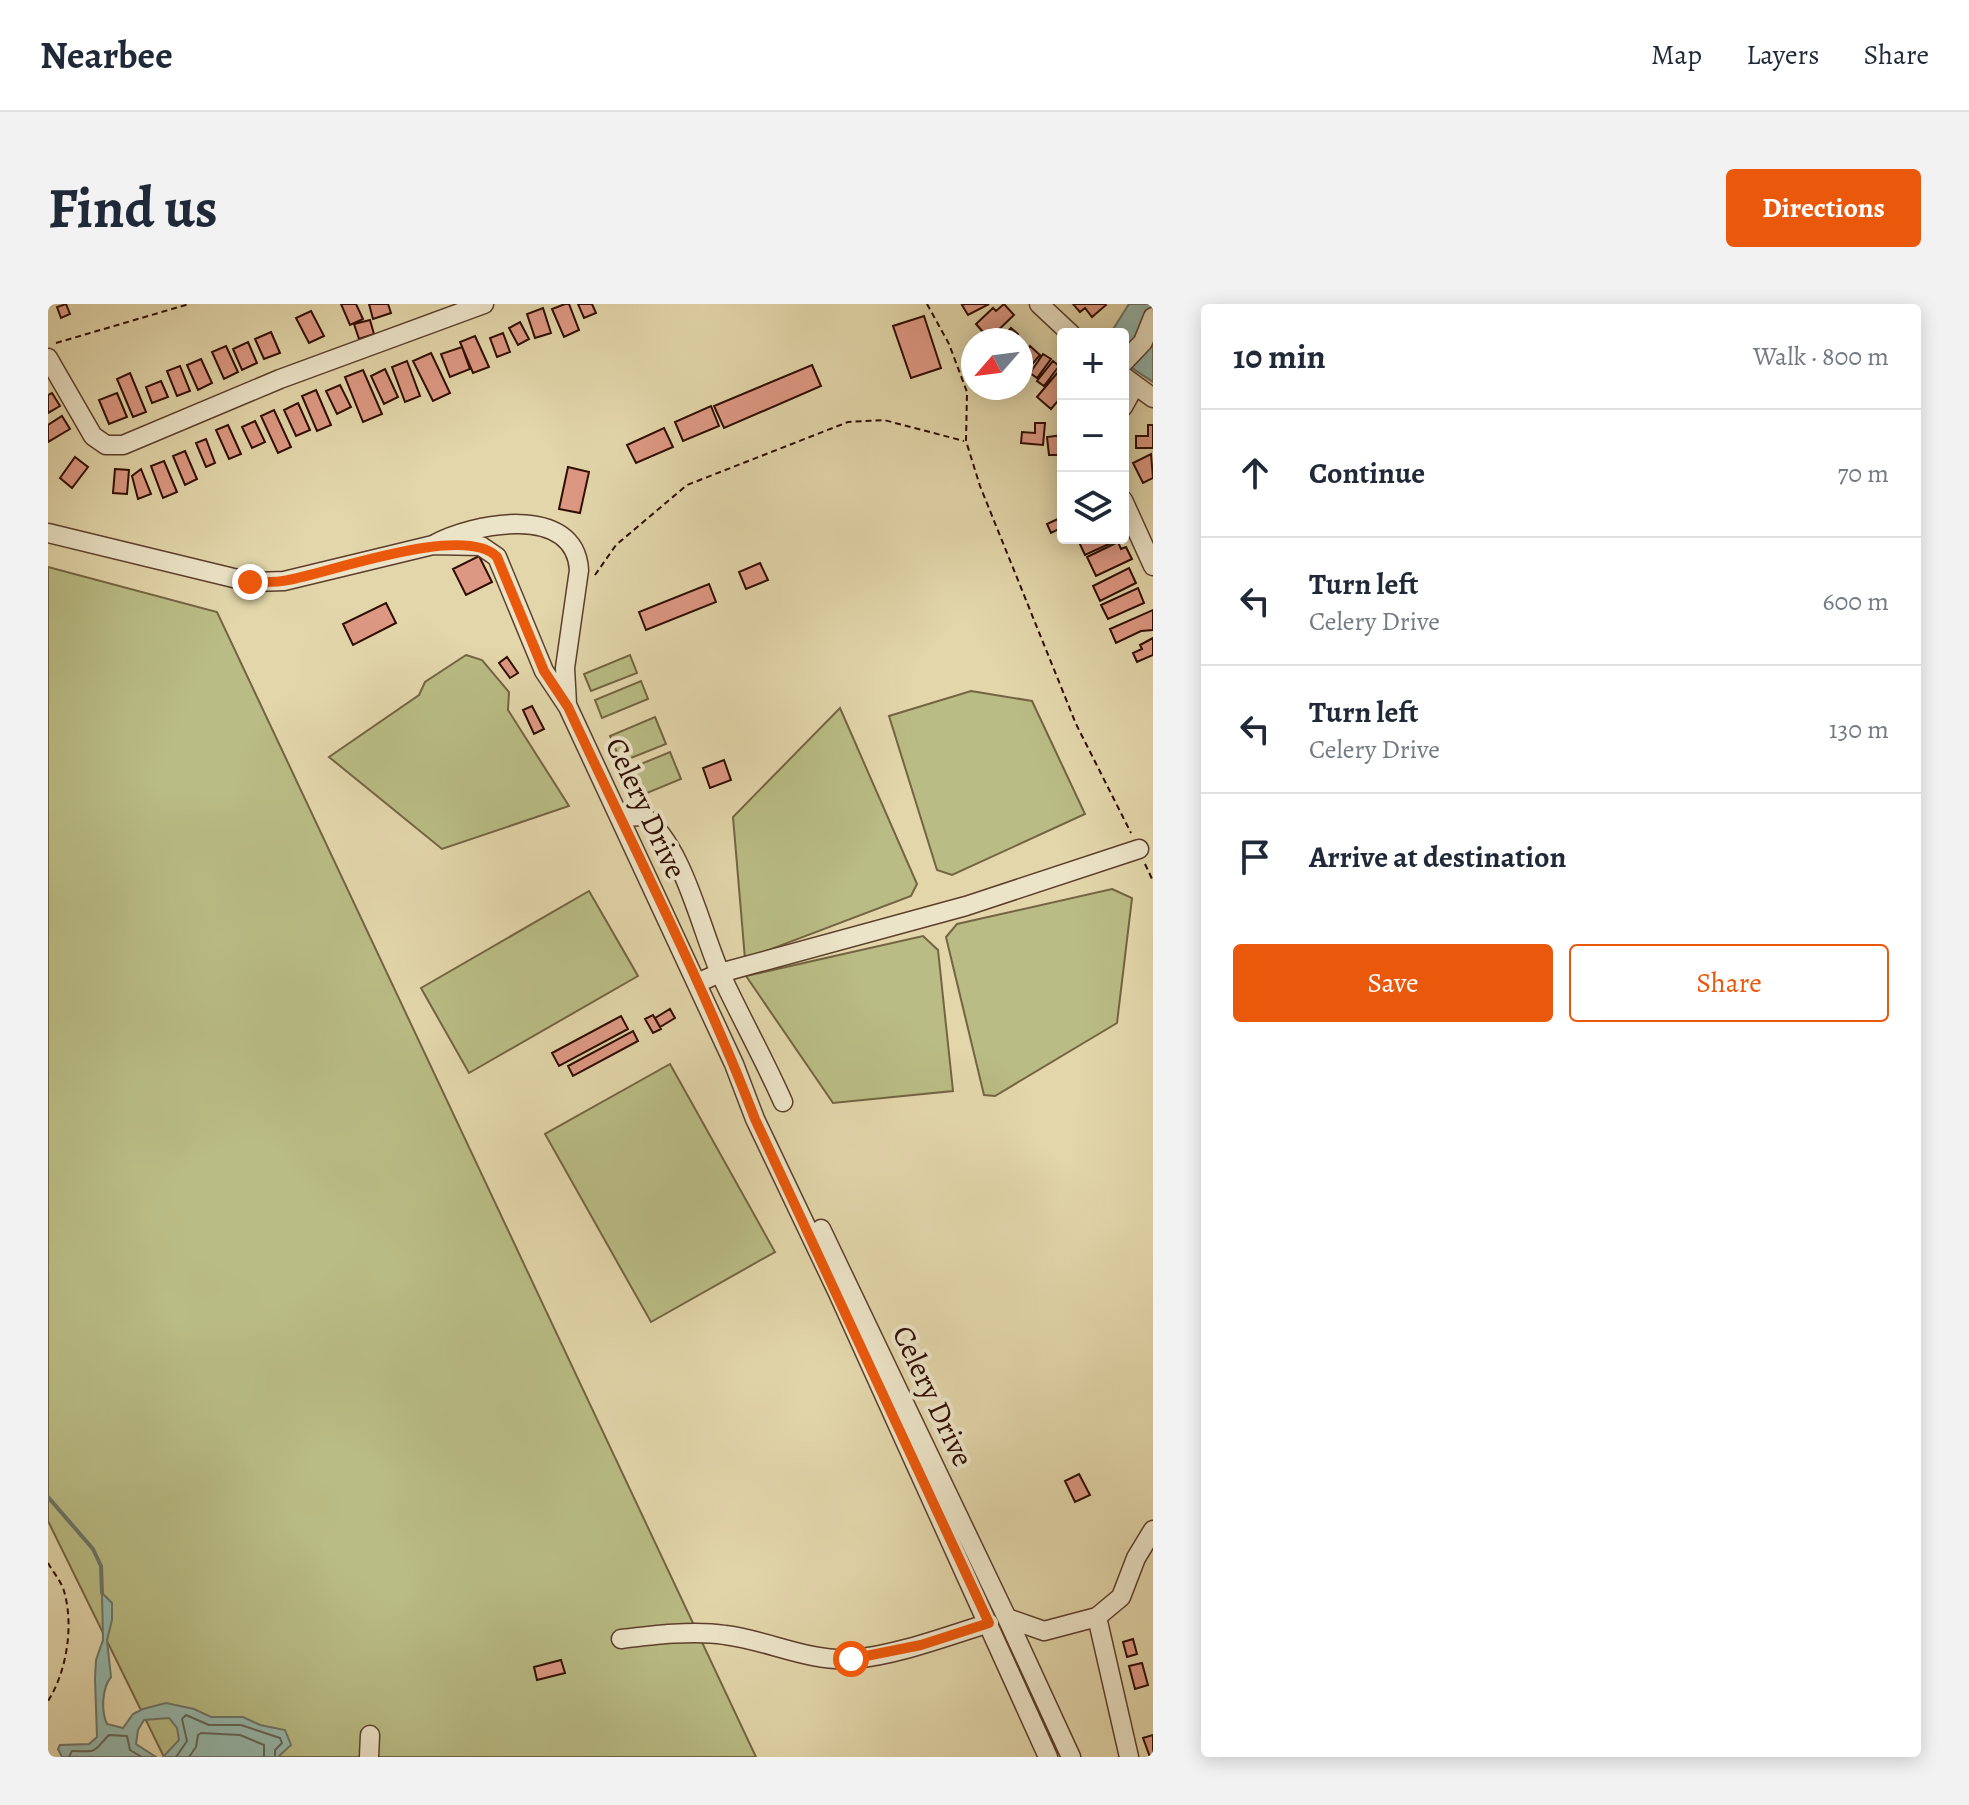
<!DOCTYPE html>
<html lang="en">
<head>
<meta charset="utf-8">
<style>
  :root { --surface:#fff; --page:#f2f2f3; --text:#1f2937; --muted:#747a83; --line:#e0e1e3; --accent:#ea580c }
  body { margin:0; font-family:Alegreya,serif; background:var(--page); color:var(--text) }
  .controls { position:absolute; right:24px; top:24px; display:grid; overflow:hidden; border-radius:8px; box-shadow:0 4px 20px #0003 }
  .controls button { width:72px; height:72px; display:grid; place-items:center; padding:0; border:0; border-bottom:2px solid var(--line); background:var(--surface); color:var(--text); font:40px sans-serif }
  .compass { position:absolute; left:913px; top:24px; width:72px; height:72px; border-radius:50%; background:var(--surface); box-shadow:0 4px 20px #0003; rotate:242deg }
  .stop { position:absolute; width:24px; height:24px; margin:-18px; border:6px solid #ea580c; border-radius:50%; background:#fff }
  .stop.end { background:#ea580c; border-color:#fff; box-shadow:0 2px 8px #0008 }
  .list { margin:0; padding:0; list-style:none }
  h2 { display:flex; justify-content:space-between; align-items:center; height:104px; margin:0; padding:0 32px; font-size:34px }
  h2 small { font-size:26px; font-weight:400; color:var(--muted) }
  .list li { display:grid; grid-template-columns:52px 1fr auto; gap:24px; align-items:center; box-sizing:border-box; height:128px; padding:0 32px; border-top:2px solid var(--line) }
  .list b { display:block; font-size:30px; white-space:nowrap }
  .list p { margin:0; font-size:26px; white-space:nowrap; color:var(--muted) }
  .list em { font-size:26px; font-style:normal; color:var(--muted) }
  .actions { display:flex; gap:16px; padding:24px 32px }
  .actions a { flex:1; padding:18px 0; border:2px solid var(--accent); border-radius:8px; text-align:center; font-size:28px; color:var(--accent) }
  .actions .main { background:var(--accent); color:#fff }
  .icon { flex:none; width:44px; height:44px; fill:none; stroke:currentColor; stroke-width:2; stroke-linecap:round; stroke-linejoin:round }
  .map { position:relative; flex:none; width:1105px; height:1453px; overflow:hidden; border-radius:8px }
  header { display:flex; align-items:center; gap:48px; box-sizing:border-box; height:112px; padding:0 40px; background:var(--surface); border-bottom:2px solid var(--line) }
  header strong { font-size:38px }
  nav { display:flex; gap:44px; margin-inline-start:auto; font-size:28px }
  .intro { display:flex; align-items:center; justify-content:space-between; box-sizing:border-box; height:192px; padding:0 48px }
  h1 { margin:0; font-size:56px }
  .button { padding:20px 36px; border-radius:8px; background:var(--accent); color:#fff; font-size:28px; font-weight:700 }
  main { display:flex; gap:48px; padding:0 48px }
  aside { flex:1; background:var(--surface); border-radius:8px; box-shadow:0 4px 20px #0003 }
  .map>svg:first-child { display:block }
</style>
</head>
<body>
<header>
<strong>Nearbee</strong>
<nav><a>Map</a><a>Layers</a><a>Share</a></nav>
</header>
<div class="intro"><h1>Find us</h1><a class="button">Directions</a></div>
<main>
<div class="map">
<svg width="1105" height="1453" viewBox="0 0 1105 1453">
  <rect width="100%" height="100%" fill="#e2d6aa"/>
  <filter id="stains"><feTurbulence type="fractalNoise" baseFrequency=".0025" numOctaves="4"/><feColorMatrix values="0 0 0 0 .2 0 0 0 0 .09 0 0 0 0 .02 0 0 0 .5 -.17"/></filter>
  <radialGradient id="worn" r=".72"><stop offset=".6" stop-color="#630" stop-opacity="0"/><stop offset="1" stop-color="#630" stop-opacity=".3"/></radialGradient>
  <path fill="#b9bc84" stroke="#746442" stroke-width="2" d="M0 263 169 308 708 1453H116L0 1217Z
    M418 351 434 356 461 388 460 406 521 502 394 545 281 453 371 391 377 378Z
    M582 351 589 369 543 387 536 370Z
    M593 377 600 395 554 414 547 396Z
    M923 387 984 397 1037 510 904 571 889 566 841 412Z
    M792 404 869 580 863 592 697 655 685 513Z
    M607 413 618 440 573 458 562 432Z
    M622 448 633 475 587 494 576 467Z
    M1064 585 1084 594 1069 719 947 792 936 791 898 633 909 620Z
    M541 587 590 672 421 769 373 684Z
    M875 632 890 646 905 787 785 799 698 672Z
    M622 760 727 948 603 1018 497 830Z"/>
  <path fill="#95b9ad" stroke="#6c7468" stroke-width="2" d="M1081 0H1105V78L1075 58V30H1062Z
    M54 1289 64 1299V1316L59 1336 63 1373C54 1384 53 1407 59 1420L75 1424 85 1410 95 1405 118 1399 146 1405 163 1413H195L212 1421 237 1426 243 1441 230 1453H115L131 1436 129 1424 121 1414 96 1416 90 1426 88 1440 108 1453H14L10 1445 12 1441 41 1440 49 1433 47 1374 48 1356 55 1336Z"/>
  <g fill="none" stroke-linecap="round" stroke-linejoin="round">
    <path stroke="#626357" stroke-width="2" d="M21 1453 24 1447C52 1448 44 1448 61 1431L79 1432 82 1446 94 1453
      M128 1453 139 1437 134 1415 138 1411 161 1421H193L232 1434 234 1439 227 1446V1453
      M141 1453 148 1443 150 1431 153 1429 192 1431 216 1441V1453"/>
    <path stroke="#6c7468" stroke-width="4" d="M0 1193 45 1245 53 1262 54 1289"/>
  </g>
  <path fill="#dd9883" stroke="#2f0d01" stroke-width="2" d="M18 0 22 10 13 14 9 3Z
    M293 0H308L315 15 302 21Z
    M321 0H340L343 9 325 15Z
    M517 0H521L531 26 516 33 504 5Z
    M530 0H544L548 9 536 14Z
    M917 0H941L920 11 914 1Z
    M956 0 966 11 941 35 928 20 945 4 948 7Z
    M1025 0H1057L1058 1 1044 13 1037 4 1032 8Z
    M495 4 503 29 487 34 479 10Z
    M263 7 276 32 261 39 248 14Z
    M876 12 893 64 863 74 845 22Z
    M322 16 326 30 311 35 306 20Z
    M472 18 481 35 470 41 461 24Z
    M963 24 970 30 965 36H952Z
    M223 28 232 49 216 55 207 35Z
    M455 29 462 48 449 53 442 34Z
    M427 32 441 63 425 69 412 38Z
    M200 38 209 59 194 66 185 45Z
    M178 42 190 68 176 75 164 48Z
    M982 42 992 51 980 65 973 60V53Z
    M414 43 422 65 402 73 393 50Z
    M383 49 402 89 385 97 365 57Z
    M995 50 1003 55 989 74 982 69Z
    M153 55 164 79 150 86 139 61Z
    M359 57 372 92 357 98 344 63Z
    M1005 57 1011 62 996 82 989 77Z
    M764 61 773 82 676 124 666 102Z
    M132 62 142 87 129 92 119 67Z
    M1015 62V91L1003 105 989 93Z
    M337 65 350 93 336 100 323 72Z
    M315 66 334 110 315 118 297 73Z
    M82 69 98 108 85 113 69 75Z
    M113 77 120 93 104 99 98 83Z
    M292 81 303 103 289 110 278 87Z
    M268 86 283 121 269 127 254 92Z
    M4 89 12 102 0 109V91Z
    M69 89 79 113 61 120 51 96Z
    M250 99 262 126 248 132 236 106Z
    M663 102 671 122 635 137 627 118Z
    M226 106 243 143 230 149 213 112Z
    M14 112 22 125 0 138V121Z
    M207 117 217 138 204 144 194 123Z
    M987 119H997L995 141 973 139 974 128 987 129Z
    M180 121 193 150 181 155 168 126Z
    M1100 121H1105V144H1088V132H1100Z
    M616 124 625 143 588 159 579 141Z
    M1015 131V151H1001L999 133Z
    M158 135 167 159 158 163 148 139Z
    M137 147 149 175 137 181 125 152Z
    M1103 150 1105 174 1095 179 1085 159Z
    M27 153 40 163 24 184 12 174Z
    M116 157 129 188 115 194 103 162Z
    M520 163 541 168 532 209 511 205Z
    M67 165 81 166 79 190 65 189Z
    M93 165 103 190 90 195 84 172Z
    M1014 213 1015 223 1003 229 999 220Z
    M1034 234H1074L1037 251 1030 236Z
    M1070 238 1073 245 1078 243 1084 255 1048 272 1039 253Z
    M431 252 444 278 418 291 405 265Z
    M712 259 720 276 698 285 691 268Z
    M1081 264 1088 279 1052 297 1045 282Z
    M661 280 668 298 598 326 591 308Z
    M1090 284 1096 299 1060 315 1053 301Z
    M338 299 348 319 305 341 295 320Z
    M1105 306V326L1093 327 1068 339 1062 325Z
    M1105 334V351L1089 358 1085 349 1094 345 1092 341Z
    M459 353 470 369 462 374 451 359Z
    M484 402 496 425 486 430 475 406Z
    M676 456 683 476 662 484 655 464Z
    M622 705 627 714 612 723 607 714Z
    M605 711 613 725 605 729 597 715Z
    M573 712 580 725 511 762 504 749Z
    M585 727 590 737 525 772 520 762Z
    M1031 1170 1042 1191 1027 1198 1017 1177Z
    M1085 1335 1089 1350 1079 1353 1075 1338Z
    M513 1356 517 1369 489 1376 486 1363Z
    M1094 1359 1100 1381 1087 1385 1081 1362Z
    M1105 1431V1453H1102L1095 1434Z"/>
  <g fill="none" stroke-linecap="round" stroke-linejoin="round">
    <g stroke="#5c3f2b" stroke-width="21">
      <path id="minor" d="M991 0 1023 30
        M0 54 45 132 58 141H75L232 75 436 0
        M1075 59 1095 38 1105 13
        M1075 72 1105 94
        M1075 103 1087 81
        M1075 196 1105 262
        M0 229 202 278 236 277 385 241C424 219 527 199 531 266L517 364 519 400
        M385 241 433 242 449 253 496 367 520 403 686 760 707 815 789 987 1000 1453
        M571 513 595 512C636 543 652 624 673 671 693 714 716 755 735 798
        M649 679 672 669 918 602 1091 545
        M773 925 959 1314 1023 1453
        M1049 1313 1081 1453
        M959 1314 996 1327 1049 1313 1073 1293 1088 1254 1105 1226
        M573 1335C605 1331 646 1326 677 1331 719 1336 761 1358 804 1355 846 1352 900 1332 941 1319
        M321 1453 322 1431"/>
    </g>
    <path stroke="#2f0d01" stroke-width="2" stroke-dasharray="6 4" stroke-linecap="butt" d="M879 0 901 40 919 88 918 137 932 182 1028 420 1083 529
      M8 39 141 0
      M547 271 568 241 639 181 800 118 836 116 916 137
      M1097 560 1105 577
      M0 1259C5 1268 13 1277 16 1287 26 1321 19 1367 0 1397"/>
    <use href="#minor" stroke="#ece4c8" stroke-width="18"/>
  </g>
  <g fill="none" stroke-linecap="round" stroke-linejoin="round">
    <path stroke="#ea580c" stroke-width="10" d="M202 278C215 278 228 279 240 276 284 268 417 219 449 253L496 367 520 403C583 539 653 674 707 815L941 1319 873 1341 803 1355"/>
  </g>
  <g text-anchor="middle" stroke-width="8" stroke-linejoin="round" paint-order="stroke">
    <g font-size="30" fill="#2f0d01" stroke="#ece4c8">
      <text transform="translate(598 504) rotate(65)" y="10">Celery Drive</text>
      <text transform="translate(885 1092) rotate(65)" y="10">Celery Drive</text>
    </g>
  </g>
  <rect width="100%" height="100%" filter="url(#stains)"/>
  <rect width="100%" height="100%" fill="url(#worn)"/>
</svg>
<div class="controls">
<button>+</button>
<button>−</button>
<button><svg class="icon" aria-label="layers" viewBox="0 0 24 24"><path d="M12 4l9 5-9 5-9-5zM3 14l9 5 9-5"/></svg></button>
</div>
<svg class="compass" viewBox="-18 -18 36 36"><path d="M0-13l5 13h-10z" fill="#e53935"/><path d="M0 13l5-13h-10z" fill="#747a83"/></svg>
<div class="stop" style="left:803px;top:1355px"></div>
<div class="stop end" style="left:202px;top:278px"></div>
</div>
<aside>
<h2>10 min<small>Walk · 800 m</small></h2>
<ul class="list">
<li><svg class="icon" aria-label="ahead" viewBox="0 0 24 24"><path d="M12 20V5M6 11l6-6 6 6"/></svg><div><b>Continue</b></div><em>70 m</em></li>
<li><svg class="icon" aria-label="left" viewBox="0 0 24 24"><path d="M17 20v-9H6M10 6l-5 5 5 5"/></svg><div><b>Turn left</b><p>Celery Drive</p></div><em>600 m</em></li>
<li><svg class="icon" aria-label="left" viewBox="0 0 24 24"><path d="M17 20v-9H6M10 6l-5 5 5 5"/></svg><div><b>Turn left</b><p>Celery Drive</p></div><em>130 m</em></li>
<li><svg class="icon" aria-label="arrive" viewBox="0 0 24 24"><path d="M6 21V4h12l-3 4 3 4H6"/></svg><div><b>Arrive at destination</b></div></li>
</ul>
<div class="actions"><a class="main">Save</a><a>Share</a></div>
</aside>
</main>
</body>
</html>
